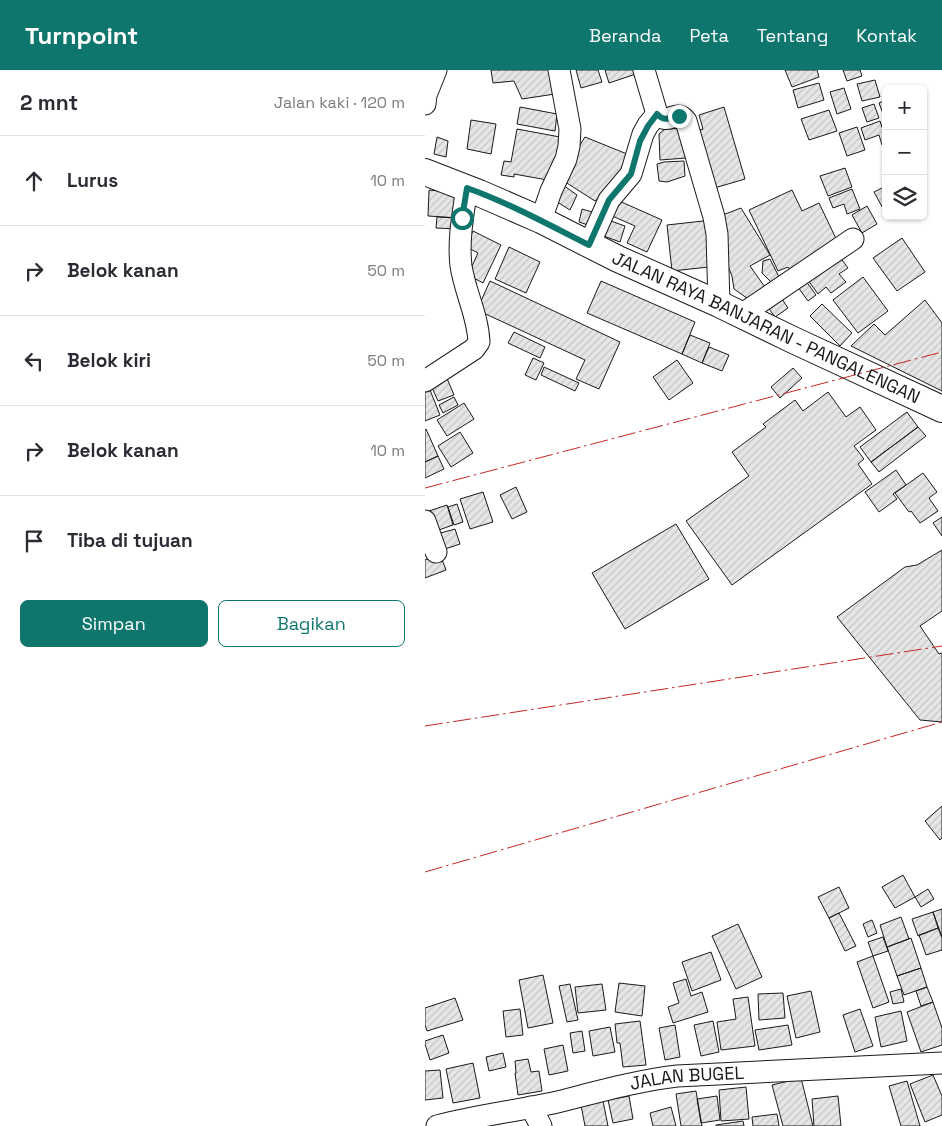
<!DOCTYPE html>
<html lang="id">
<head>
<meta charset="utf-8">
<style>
  :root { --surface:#fff; --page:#f2f2f3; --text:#2b2b33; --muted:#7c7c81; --line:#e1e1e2; --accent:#0f766e }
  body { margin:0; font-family:"Space Grotesk",sans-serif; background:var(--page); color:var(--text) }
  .controls { position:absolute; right:15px; top:15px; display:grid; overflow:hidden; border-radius:8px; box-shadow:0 1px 4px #0004 }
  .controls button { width:45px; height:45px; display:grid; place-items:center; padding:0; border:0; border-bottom:1px solid var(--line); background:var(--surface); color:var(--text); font:25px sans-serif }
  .stop { position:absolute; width:15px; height:15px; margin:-11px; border:4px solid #0f766e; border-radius:50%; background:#fff }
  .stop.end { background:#0f766e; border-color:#fff; box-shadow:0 1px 5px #0008 }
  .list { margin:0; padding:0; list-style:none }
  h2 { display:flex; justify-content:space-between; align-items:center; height:65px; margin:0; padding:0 20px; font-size:21px }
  h2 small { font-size:16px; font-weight:400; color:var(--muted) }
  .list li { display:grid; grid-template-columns:32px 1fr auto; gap:15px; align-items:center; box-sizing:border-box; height:90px; padding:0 20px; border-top:1px solid var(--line) }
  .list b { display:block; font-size:19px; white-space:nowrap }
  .list em { font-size:16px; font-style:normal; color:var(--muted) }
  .actions { display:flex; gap:10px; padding:15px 20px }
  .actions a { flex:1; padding:11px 0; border:1px solid var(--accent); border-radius:8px; text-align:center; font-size:18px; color:var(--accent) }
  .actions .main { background:var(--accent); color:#fff }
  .icon { flex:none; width:28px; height:28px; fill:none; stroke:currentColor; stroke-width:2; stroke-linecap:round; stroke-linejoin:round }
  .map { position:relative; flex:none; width:517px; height:1056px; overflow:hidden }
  header { display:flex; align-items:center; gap:30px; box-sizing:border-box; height:70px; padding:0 25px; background:var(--accent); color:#fff }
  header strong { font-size:24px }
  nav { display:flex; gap:28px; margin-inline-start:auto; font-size:18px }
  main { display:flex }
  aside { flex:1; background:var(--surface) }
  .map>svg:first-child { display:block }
</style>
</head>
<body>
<header>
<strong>Turnpoint</strong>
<nav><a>Beranda</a><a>Peta</a><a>Tentang</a><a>Kontak</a></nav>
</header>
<main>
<aside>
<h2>2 mnt<small>Jalan kaki · 120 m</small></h2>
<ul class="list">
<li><svg class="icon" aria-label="ahead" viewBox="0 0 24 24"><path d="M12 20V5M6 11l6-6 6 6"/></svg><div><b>Lurus</b></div><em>10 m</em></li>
<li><svg class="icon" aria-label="right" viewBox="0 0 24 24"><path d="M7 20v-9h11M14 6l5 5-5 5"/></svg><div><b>Belok kanan</b></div><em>50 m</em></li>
<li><svg class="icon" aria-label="left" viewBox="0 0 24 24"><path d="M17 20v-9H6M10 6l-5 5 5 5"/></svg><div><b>Belok kiri</b></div><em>50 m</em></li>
<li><svg class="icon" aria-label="right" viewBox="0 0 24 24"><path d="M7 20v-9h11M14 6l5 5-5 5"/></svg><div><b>Belok kanan</b></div><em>10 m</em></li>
<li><svg class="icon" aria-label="arrive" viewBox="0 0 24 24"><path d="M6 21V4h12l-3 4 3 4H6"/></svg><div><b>Tiba di tujuan</b></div></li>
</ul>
<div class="actions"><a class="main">Simpan</a><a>Bagikan</a></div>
</aside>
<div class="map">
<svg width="517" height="1056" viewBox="0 0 517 1056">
  <defs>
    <pattern id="building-hatch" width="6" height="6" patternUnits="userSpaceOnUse" patternTransform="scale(1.25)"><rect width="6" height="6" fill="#e6e6e6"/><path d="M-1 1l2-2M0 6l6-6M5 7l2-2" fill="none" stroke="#c5c5c5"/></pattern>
  </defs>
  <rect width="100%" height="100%" fill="#fff"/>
  <path fill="url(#building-hatch)" stroke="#1a1a1a" d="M66 0H127L130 24 97 29 89 11 68 13Z
    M151 0H173L177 12 156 18Z
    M180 0H213L214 3 184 13Z
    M360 0H392L394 7 367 17Z
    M418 0H435L437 6 422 11Z
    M450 10 455 27 437 31 432 14Z
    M394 13 399 30 373 38 368 20Z
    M419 18 426 39 412 44 405 22Z
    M461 30V49H460L454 33Z
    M449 34 454 48 442 52 437 38Z
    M95 37 132 44 130 61 92 54Z
    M299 37 320 109 286 119 269 62 278 59 274 45Z
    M404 40 412 61 384 70 376 49Z
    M46 50 71 54 66 84 42 79Z
    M455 51 461 69V73L457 75 454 65 440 70 436 58Z
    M432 57 440 80 422 86 414 63Z
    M241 58 258 59 261 88 235 90 234 64Z
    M92 59 135 67 128 111 89 104V107L76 105 79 91 86 92Z
    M12 67 23 71 21 87 9 84Z
    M160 67 207 86 203 107 170 131 134 108Z
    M259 91 260 106 242 112 234 111 232 94 239 92Z
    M420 98 427 117 403 126 395 106Z
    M138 115 152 125 145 140 129 130Z
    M461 116V144L449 122Z
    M427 119 435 139 422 144 419 134 408 138 404 128Z
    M4 120 36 123 34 148 3 146Z
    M367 120 377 141 394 133 415 177 365 200 363 197 353 201 324 140Z
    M192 130 237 150 222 182 202 173 210 156 185 145Z
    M442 136 452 154 437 163 427 145Z
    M316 138 345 185 325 196 342 220 329 233 309 219 307 206 296 179 295 146Z
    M157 139 174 144 169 157 154 152Z
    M12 147 32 148V159L11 158Z
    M183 150 200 156 195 172 176 165Z
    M287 150 293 196 247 201 242 155Z
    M48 161 76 175 58 213 43 205 53 183 40 176Z
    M477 168 500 202 472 221 448 188Z
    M84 177 115 192 101 223 70 209Z
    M412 183 423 198 414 204 421 212 406 223 401 217 393 224 380 206Z
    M345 189 354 207 347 213 337 203 338 191Z
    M378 207 391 225 383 231 370 213Z
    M438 207 463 241 433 263 408 230Z
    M65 211 195 272 174 319 151 309 160 290 52 240Z
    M176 211 270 252 257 284 162 243Z
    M353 223 363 238 350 247 339 232Z
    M500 230 517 253V321L426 276 449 254 460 265Z
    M397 234 427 263 415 276 385 246Z
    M89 262 120 277 115 288 83 273Z
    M265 265 285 273 277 293 257 284Z
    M284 277 304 285 297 301 277 293Z
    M108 288 119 293 111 310 100 305Z
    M252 290 268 313 244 330 228 307Z
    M119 297 154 313 150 321 116 305Z
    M368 298 377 308 355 328 346 317Z
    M21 306 29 325 13 331 5 313Z
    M5 320 15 345 0 351V321Z
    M403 322 421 347 435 337 451 360 429 376 439 389 433 394 447 414 307 515 261 451 324 406 307 382 341 357 338 354 370 330 378 341Z
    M29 327 33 335 18 343 14 335Z
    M39 333 49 349 22 366 12 350Z
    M482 342 493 357 446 392 435 377Z
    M493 357 501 366 454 402 446 392Z
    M1 359 13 386 0 392V360Z
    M35 362 48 383 26 397 13 376Z
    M13 386 19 399 0 408V392Z
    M471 400 481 415 468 424 472 429 454 442 440 422Z
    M498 403 512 422 504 428 513 441 495 453 486 441 484 442 470 423Z
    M91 417 102 442 87 449 75 425Z
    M58 422 68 452 45 459 35 429Z
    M32 434 38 452 29 455 23 437Z
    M22 435 28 455 11 461 4 441Z
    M517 447V466L508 453Z
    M251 454 284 509 200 559 167 503Z
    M30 459 35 474 17 480 12 464Z
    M517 480V541L495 556 514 584 517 583V652L495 650 412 547 480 497 492 495Z
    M15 484 21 500 0 508V490Z
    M517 736V768L515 770 500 751Z
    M478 805 490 827 470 838 457 817Z
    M414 817 424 838 404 848 393 827Z
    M503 819 509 829 496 837 490 827Z
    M517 839V867L508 842Z
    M508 842 513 858 493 866 487 849Z
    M414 843 431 876 420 881 404 848Z
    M476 847 484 869 462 877 455 855Z
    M447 850 452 863 443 867 438 854Z
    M313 854 337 907 311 919 287 866Z
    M513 858 517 868V880L501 885 494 865Z
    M458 867 463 881 448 886 443 872Z
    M486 868 496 898 472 906 462 877Z
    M286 882 296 910 267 921 257 892Z
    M448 886 464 932 448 938 432 892Z
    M496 898 502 917 479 925 472 906Z
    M118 905 128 953 103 958 94 910Z
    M261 909 266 926 277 922 283 942 248 953 243 937 254 933 248 913Z
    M194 913 220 916 217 946 190 942Z
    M145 914 153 950 142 952 134 916Z
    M177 914 181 940 153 943 150 917Z
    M502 917 508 932 496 936 491 921Z
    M476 919 479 932 468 934 465 922Z
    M386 921 395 962 371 968 362 926Z
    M358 923 360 948 334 950 333 924Z
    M323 927 330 976 296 980 292 952 311 949 308 929Z
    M30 928 38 950 2 961 0 955V938Z
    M508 932 517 958V975L496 982 482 942Z
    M95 939 98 965 81 967 78 941Z
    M435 939 448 976 430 982 418 945Z
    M476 941 482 971 456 977 450 947Z
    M215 951 221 995 198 997 195 973H192L190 954Z
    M288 951 294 982 276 986 269 955Z
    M250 955 255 987 240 990 234 958Z
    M363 955 367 975 334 980 330 960Z
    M185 957 190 982 168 986 164 961Z
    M157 961 160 981 148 983 145 963Z
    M18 965 24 983 5 990 0 974V971Z
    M138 975 143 1001 124 1005 119 979Z
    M78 983 81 997 64 1001 61 987Z
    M103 989 106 1002 114 1001 117 1021 93 1025 90 1003H91L90 991Z
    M48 993 55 1028 28 1033 21 999Z
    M15 1000 18 1028 0 1030V1001Z
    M508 1005 517 1026V1045L500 1052 485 1014Z
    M376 1008 388 1056H358L347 1015Z
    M482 1011 495 1056H476L464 1016Z
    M321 1017 324 1049 296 1051 294 1020Z
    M271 1021 277 1056H256L251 1024Z
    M204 1026 208 1049 188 1053 183 1030Z
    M292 1026 295 1050 276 1053 272 1029Z
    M413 1026 416 1056H389L387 1029Z
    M178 1031 183 1056H160L156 1035Z
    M246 1037 251 1056H228L225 1043Z
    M352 1044 354 1056H328L327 1047Z
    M318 1051 319 1056H291V1055Z"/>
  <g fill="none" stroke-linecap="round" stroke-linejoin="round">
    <g stroke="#1a1a1a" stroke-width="23">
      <g id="minor">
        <path d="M219 0 232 44C245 57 251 37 261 51L289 147 292 164 294 234"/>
        <path d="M0 34 1 25 11 0"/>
        <path d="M116 150 126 121 141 89 144 76 145 59 134 0"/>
        <path d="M164 175 184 130 206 104 218 64 223 55 232 44"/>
        <path d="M316 245 428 169"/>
        <path d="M0 311 49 279 54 272C53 246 40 222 36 196 33 170 38 144 42 118"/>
        <path d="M0 451 11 482"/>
        <path d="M106 1037 116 1056"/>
        <path id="s1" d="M12 1056C50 1046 90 1041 128 1033 169 1023 210 1011 252 1006L517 993"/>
      </g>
    </g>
    <g stroke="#1a1a1a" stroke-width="28">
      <g id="major">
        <path id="s2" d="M0 102 54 123 116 150 193 189 294 234 366 269 517 339"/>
      </g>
    </g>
    <use href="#minor" stroke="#fff" stroke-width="21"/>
    <use href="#major" stroke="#fff" stroke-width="26"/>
    <path stroke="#c62828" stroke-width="1" stroke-dasharray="18 4 2.5 4" stroke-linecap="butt" d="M0 418 517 282
      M0 656 517 576
      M0 802 517 652"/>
  </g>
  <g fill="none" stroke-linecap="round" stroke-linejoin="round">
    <path stroke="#0f766e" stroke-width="6" d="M37 148 42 118C84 133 124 155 164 175L184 130 206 104 215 71 223 56 232 44C239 52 245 48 254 46"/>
  </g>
  <g text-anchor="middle" stroke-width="4" stroke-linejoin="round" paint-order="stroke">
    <g font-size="18" fill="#1a1a1a" stroke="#fff">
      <text dy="6" stroke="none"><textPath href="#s2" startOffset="375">JALAN RAYA BANJARAN - PANGALENGAN</textPath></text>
      <text dy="6" stroke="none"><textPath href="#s1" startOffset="255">JALAN BUGEL</textPath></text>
    </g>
  </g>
</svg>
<div class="controls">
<button>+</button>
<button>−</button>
<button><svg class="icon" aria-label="layers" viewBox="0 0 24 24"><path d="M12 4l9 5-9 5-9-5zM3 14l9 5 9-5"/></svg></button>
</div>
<div class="stop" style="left:37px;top:148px"></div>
<div class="stop end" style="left:254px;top:46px"></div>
</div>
</main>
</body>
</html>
